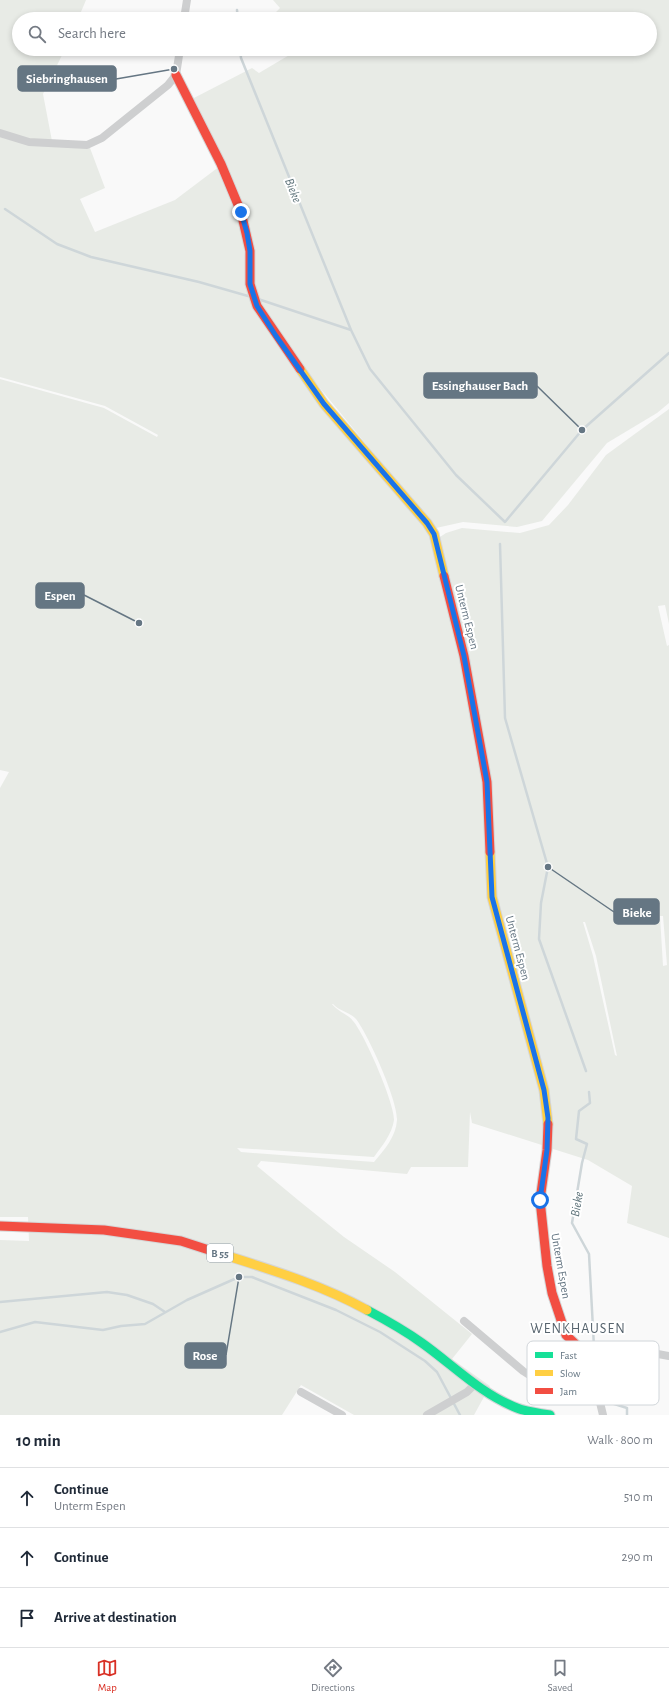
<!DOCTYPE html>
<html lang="en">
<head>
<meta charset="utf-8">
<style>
  :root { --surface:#fff; --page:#f6f6f7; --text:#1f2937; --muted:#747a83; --line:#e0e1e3; --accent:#d93025 }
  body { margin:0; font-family:"Alegreya Sans",sans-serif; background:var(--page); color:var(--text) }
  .stop { position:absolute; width:12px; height:12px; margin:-9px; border:3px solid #1a73e8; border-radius:50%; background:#fff }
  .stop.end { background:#1a73e8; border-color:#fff; box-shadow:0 1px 4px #0008 }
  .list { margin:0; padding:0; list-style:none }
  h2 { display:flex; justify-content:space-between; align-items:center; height:52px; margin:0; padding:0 16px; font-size:17px }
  h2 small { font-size:13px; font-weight:400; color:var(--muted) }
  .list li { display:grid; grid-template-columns:26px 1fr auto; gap:12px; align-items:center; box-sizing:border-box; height:60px; padding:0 16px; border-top:1px solid var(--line) }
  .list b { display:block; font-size:15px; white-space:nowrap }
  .list p { margin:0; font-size:13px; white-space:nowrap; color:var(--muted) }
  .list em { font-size:13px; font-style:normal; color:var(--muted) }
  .icon { flex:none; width:22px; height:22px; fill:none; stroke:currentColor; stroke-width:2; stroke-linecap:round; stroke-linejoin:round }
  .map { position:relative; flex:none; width:669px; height:1415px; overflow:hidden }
  .search { position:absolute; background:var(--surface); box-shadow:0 2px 6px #0003; left:12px; right:12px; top:12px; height:44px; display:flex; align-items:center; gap:10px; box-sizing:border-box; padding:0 14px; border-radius:22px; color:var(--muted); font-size:15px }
  .sheet { height:232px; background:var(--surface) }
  nav { display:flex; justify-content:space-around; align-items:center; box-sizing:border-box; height:56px; border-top:1px solid var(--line); background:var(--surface); font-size:11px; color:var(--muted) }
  nav a { display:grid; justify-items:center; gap:2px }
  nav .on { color:var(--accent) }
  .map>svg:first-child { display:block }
</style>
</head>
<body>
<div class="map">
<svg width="669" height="1415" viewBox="0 0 669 1415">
  <rect width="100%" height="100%" fill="#f9f9f9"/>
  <path fill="#e8ebe6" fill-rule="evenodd" d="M0 0H86L78 19H19V49H65L43 94 52 141 30 140 0 131Z
    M273 0H669V403L657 413 607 443 542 521 517 527 463 522 436 528 418 507 291 353 272 326 252 285V251L190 100 252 68 259 73 291 54 289 49H650V19H269L280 8Z
    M0 135 90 148 105 188 80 199 95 232 175 200 220 166 239 212 252 306 434 539 461 656 484 782 487 877 547 1123 545 1146 472 1123 470 1112 468 1167H411L407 1174 261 1161 257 1166 298 1200 344 1237 395 1272 472 1334 452 1359 490 1386 474 1415H354L301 1385 282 1415H0V1240L29 1241 28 1217H0V788L9 772 0 770V379L104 408 157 437 158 435 105 406 0 377ZM332 1004H333C339 1011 350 1012 356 1019 368 1034 398 1101 397 1120 396 1137 384 1150 374 1162L241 1152 237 1148 374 1157C382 1146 392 1134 394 1120 395 1104 364 1033 353 1021 348 1014 338 1012 332 1004Z
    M669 409V624L665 605 658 606 667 646 669 645V1238L627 1223 632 1186 588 1160 550 1148 552 1124 498 915 489 783 437 539 446 533 462 528 520 533 549 525 568 505 606 455ZM660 916H663L667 965 663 966ZM583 922H585L596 956 617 1056 615 1055 593 956Z"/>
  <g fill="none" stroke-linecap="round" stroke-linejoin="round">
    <path stroke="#ced6d9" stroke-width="2.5" d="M237 10 238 19
      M240 49 241 58 351 330
      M5 209 57 244 91 257 199 282 248 296
      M258 299 351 330 370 369 456 475 505 522 582 430 669 353
      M500 544 505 718 548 867 541 903 539 939 586 1071
      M589 1092 590 1103 579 1111 576 1139 587 1144 582 1163 572 1223 589 1254 594 1347
      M0 1302 107 1292 127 1295 153 1304 165 1312
      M0 1332 35 1322 103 1330 121 1326 145 1324 187 1300 239 1277H252L336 1310 380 1332 425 1361 437 1372 460 1415
      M597 1362 608 1402 627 1408V1415"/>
    <g stroke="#d5d6d7" stroke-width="11">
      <path id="fast" d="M367 1310C386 1320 404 1330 422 1343 453 1365 481 1394 517 1408 527 1412 539 1413 550 1415"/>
    </g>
    <g stroke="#d5d6d7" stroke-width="11">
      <path id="slow" d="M300 369 324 404 427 523 434 534 444 576
        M490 852 492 897 544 1090 548 1124
        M212 1251C265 1268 318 1283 367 1310"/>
    </g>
    <g stroke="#d5d6d7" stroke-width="11">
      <path id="jam" d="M176 75 221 164 241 212 250 251V284L257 306 300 369
        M444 576 464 656 487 782 490 852
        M548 1124 547 1150 540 1200 547 1266 552 1293 566 1335 589 1357
        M0 1226 104 1230 181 1241 212 1251"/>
    </g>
    <path stroke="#cecfd0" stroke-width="8" d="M184 19 187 0
      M0 133 29 142 87 145 102 138 168 85 176 75 180 49
      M464 1321 523 1371 537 1380 543 1382 573 1378H595
      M301 1392 342 1415
      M427 1415 467 1392 475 1384
      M603 1415 589 1357 609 1349H631L669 1356"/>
    <use href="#fast" stroke="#16e098" stroke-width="9"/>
    <use href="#slow" stroke="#ffcf43" stroke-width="9"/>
    <use href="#jam" stroke="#f24e42" stroke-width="9"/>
  </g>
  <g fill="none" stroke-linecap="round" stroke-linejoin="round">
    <path stroke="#1a73e8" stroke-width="5" d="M241 212 247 233 250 251V284L257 306 276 336 324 404 427 523 434 534 464 656 487 782 492 897 544 1090 548 1118 547 1150 540 1200"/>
  </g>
  <g text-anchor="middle" stroke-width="4" stroke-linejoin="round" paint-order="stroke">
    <rect fill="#fff" stroke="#939fa8" stroke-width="1" x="207" y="1244" width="26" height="18" rx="3"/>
    <g font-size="11" font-weight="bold" fill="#657683">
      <text x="220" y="1257">B 55</text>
    </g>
    <g font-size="12" fill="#657683" stroke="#fff">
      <text transform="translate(467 617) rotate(76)" y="4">Unterm Espen</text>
      <text transform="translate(518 948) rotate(75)" y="4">Unterm Espen</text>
      <text transform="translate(561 1266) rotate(80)" y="4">Unterm Espen</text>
    </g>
    <g font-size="13" font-style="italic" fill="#60757c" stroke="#fff">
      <text transform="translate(294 190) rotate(68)" y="5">Bieke</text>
      <text transform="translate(576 1204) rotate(-80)" y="5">Bieke</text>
    </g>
    <g font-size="14" letter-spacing="1" fill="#57646e" stroke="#fff">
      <text x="578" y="1333">WENKHAUSEN</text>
    </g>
  </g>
  <rect x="527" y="1341" width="132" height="64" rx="6" fill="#fff" stroke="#d1d6da" stroke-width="1"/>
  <rect x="535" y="1352" width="18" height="6" fill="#16e098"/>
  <rect x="535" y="1370" width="18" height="6" fill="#ffcf43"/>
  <rect x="535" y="1388" width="18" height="6" fill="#f24e42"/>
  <g font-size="11" fill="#657683">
    <text x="560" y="1359">Fast</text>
    <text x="560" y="1377">Slow</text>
    <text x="560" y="1395">Jam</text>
  </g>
  <path fill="none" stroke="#657683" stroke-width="1.5" d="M174 69L116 79M582 430L537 386M139 623L84 595M548 867L614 912M239 1277L226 1355"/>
  <g fill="#657683" stroke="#fff" stroke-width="1.5">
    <circle cx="174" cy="69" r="4"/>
    <circle cx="582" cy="430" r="4"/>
    <circle cx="139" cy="623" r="4"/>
    <circle cx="548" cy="867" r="4"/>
    <circle cx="239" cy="1277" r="4"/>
  </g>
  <g fill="#657683" stroke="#657683" stroke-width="1.5">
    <rect x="18" y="66" width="98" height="25" rx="4"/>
    <rect x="424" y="373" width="113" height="25" rx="4"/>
    <rect x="36" y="583" width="48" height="25" rx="4"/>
    <rect x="614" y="899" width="45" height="25" rx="4"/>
    <rect x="185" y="1343" width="41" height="25" rx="4"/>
  </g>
  <g font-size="13" text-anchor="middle" font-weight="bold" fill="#fff">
    <text x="67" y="83">Siebringhausen</text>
    <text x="480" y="390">Essinghauser Bach</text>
    <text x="60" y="600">Espen</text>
    <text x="637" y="917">Bieke</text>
    <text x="205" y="1360">Rose</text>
  </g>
</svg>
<div class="stop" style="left:540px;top:1200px"></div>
<div class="stop end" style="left:241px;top:212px"></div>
<div class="search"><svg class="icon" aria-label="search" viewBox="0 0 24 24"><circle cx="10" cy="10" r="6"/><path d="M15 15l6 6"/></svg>Search here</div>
</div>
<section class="sheet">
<h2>10 min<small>Walk · 800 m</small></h2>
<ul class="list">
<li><svg class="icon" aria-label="ahead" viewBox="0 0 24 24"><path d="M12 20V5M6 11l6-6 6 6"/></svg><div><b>Continue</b><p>Unterm Espen</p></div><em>510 m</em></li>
<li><svg class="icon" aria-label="ahead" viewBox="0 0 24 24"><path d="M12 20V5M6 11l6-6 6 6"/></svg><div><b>Continue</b></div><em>290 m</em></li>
<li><svg class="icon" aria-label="arrive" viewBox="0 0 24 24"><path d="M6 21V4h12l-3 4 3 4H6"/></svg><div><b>Arrive at destination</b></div></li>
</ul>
</section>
<nav>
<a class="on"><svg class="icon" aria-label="map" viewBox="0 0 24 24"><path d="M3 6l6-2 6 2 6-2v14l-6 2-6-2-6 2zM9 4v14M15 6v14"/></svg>Map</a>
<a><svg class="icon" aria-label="directions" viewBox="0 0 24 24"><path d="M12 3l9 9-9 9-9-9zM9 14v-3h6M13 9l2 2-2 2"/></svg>Directions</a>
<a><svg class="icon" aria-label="saved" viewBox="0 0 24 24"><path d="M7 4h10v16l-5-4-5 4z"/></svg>Saved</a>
</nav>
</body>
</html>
